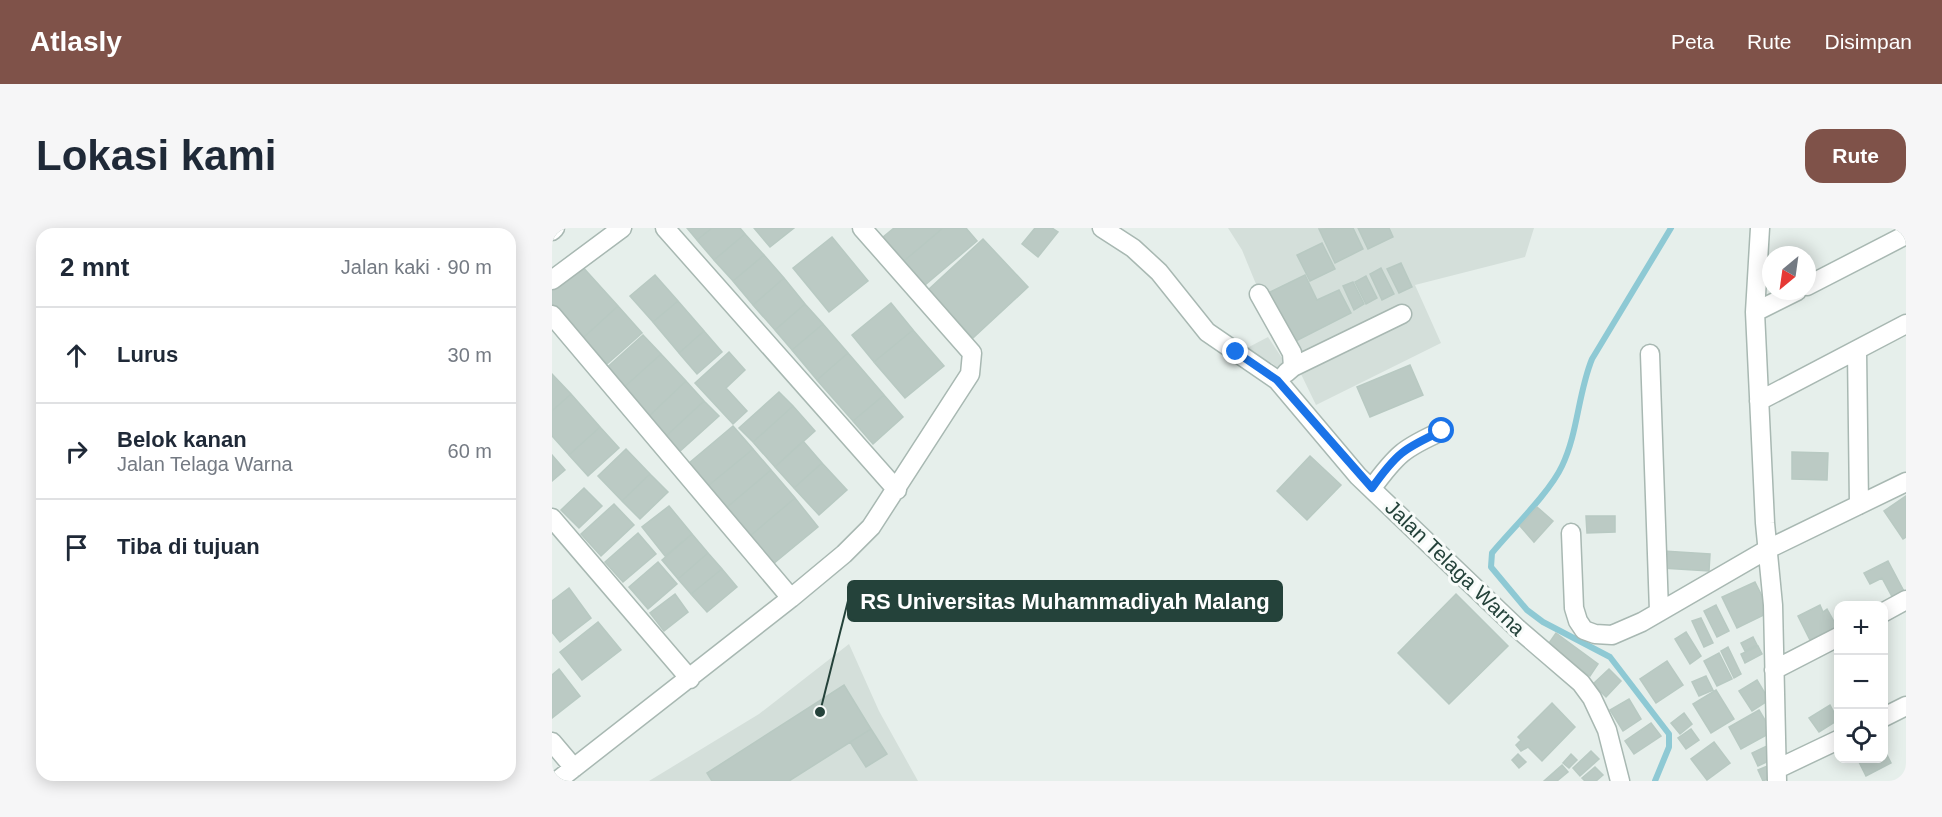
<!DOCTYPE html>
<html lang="id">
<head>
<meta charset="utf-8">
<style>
  :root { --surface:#fff; --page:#f6f6f7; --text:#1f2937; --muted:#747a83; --line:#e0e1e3; --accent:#7f5249 }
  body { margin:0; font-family:Helvetica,sans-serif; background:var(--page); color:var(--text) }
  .controls { position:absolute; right:18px; bottom:18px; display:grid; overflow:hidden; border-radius:12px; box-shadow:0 3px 15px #0003 }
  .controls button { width:54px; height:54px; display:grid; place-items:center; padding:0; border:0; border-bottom:2px solid var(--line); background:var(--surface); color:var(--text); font:30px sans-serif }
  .compass { position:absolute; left:1210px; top:18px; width:54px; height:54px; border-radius:50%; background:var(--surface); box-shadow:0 3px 15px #0003; rotate:209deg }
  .stop { position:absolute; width:18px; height:18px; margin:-14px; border:4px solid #1a73e8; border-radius:50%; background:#fff }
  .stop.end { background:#1a73e8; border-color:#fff; box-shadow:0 2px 6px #0008 }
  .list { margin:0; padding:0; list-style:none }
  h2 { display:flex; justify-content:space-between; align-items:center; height:78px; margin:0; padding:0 24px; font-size:26px }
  h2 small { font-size:20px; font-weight:400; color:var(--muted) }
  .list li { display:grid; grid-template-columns:39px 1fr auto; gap:18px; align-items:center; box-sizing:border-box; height:96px; padding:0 24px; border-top:2px solid var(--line) }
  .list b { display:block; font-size:22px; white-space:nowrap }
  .list p { margin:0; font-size:20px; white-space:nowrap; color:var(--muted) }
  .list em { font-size:20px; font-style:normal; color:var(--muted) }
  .icon { flex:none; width:33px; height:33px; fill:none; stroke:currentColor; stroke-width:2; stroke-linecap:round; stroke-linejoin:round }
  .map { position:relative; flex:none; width:1354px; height:553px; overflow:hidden; border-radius:18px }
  header { display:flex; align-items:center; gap:36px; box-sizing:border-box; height:84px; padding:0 30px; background:var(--accent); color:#fff }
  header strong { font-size:28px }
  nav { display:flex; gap:33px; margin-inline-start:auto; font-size:21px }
  .intro { display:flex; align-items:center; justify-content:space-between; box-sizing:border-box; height:144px; padding:0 36px }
  h1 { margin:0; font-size:42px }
  .button { padding:15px 27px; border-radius:18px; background:var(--accent); color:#fff; font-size:21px; font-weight:700 }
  main { display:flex; gap:36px; padding:0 36px }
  aside { flex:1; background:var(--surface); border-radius:18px; box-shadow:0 3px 15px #0003 }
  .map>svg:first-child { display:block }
</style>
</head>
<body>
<header>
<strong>Atlasly</strong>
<nav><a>Peta</a><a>Rute</a><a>Disimpan</a></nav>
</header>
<div class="intro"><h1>Lokasi kami</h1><a class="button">Rute</a></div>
<main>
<aside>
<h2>2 mnt<small>Jalan kaki · 90 m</small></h2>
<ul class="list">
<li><svg class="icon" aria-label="ahead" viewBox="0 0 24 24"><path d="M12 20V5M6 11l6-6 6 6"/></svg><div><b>Lurus</b></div><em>30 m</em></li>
<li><svg class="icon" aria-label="right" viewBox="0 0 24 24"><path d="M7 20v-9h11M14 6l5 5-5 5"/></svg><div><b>Belok kanan</b><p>Jalan Telaga Warna</p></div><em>60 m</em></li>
<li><svg class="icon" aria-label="arrive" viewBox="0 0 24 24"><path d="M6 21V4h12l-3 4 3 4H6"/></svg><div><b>Tiba di tujuan</b></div></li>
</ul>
</aside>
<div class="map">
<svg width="1354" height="553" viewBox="0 0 1354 553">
  <rect width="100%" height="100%" fill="#e6efeb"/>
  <path fill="#d4dfda" d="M676 0H982L973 29 863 57 889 115 764 177 749 146 738 152 721 136 695 120 716 109 730 130 734 129 690 22Z
    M297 416 327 483 366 553H97L207 486Z"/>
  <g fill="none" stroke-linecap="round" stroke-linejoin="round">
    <path stroke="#8ec9d4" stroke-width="6" d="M1103 553 1117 519V506L1058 429 991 394 975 382 939 339 940 325C960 301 998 264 1010 238 1026 205 1026 165 1040 131L1119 0"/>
  </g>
  <path fill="#bbcac4" stroke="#b8c9c2" stroke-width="1.5" d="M135 0H160L145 12Z
    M160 0H188L193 6 162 32 145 12Z
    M202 0H242L218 19Z
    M342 0H391L352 33 331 9Z
    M391 0H414L425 13 373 57 352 33Z
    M483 0H500L506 4 486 29 470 16Z
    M801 0 811 21 783 35 767 1Z
    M806 0H837L841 9 816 21Z
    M193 6 212 27 181 53 162 32Z
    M280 9 316 53 277 84 241 40Z
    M431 11 476 59 421 110 376 62Z
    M770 15 783 41 758 53 745 27Z
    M212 27 232 50 201 77 181 53Z
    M849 35 860 59 847 65 835 41Z
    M28 36 66 78 31 110 0 76V62Z
    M829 40 842 66 830 72 818 46Z
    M103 47 126 73 101 94 78 68Z
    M753 47 765 72 787 62 799 85 738 116 714 66Z
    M814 48 825 70 814 76 803 54Z
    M232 50 253 76 223 102 201 77Z
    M801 54 812 76 802 82 791 58Z
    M126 73 152 103 127 125 101 94Z
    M339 75 361 102 322 134 300 107Z
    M253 76 271 96 240 122 223 102Z
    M66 78 90 105 55 136 31 110Z
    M271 96 296 125 265 152 240 122Z
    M361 102 392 138 353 170 322 134Z
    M152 103 170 124 145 146 127 125Z
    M91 107 109 126 68 163 50 144Z
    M177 124 193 142 174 160 195 183 181 196 143 155Z
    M296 125 332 167 301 193 265 152Z
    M109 126 134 153 94 191 68 163Z
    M858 137 871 167 818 189 805 159Z
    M0 146 19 166 0 183Z
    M134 153 152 173 112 210 94 191Z
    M227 164 241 178 201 214 187 200Z
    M19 166 48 199 17 227 0 208V183Z
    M332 167 351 189 321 216 301 193Z
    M152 173 167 188 126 225 112 210Z
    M241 178 263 203 223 239 201 214Z
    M181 198 201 221 156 258 137 235Z
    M48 199 67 220 36 248 17 227Z
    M251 213 270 235 242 260 223 239Z
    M74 221 98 246 70 273 46 248Z
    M201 221 219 242 174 280 156 258Z
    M1240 224 1276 225 1275 252 1240 251Z
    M0 227 13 242 0 253Z
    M758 228 789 257 755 292 725 263Z
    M270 235 295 262 267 287 242 260Z
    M219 242 243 270 198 308 174 280Z
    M98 246 116 264 88 291 70 273Z
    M32 260 50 278 27 300 9 282Z
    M1354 268V309L1351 311 1332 283Z
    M243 270 266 299 221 336 198 308Z
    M62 276 82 297 49 328 29 306Z
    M117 278 140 306 113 328 90 299Z
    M985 279 1001 293 982 314 968 298Z
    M1034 288H1063V304L1035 305Z
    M86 305 104 326 71 354 53 334Z
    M140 306 156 325 126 351 110 332Z
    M1111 323 1158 326 1157 343 1110 340Z
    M156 325 170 341 139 366 126 351Z
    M1336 333 1354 367 1344 376 1330 350 1318 356 1312 345Z
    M106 334 125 356 96 381 77 359Z
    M170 341 185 359 155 384 139 366Z
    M1203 354 1218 384 1185 400 1170 369Z
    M17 360 39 390 8 414 0 404V373Z
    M123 366 136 384 112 403 98 385Z
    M904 366 956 418 897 476 846 425Z
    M1164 377 1177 403 1165 409 1152 383Z
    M1268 377 1271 384 1275 381 1285 399 1258 412 1246 388Z
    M1149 390 1161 415 1152 419 1140 393Z
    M46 394 69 422 30 452 8 424Z
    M1134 404 1149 428 1138 436 1123 411Z
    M1004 405 1046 436 1038 448 995 418Z
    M1201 409 1205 417 1193 423 1189 415Z
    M1206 418 1210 426 1193 435 1189 426Z
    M1176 419 1189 446 1182 450 1169 423Z
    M1167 425 1180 451 1165 458 1152 433Z
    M1115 433 1131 457 1104 475 1088 451Z
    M7 441 28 468 0 490V447Z
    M1057 441 1069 453 1054 469 1041 456Z
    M1154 448 1161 462 1147 468 1140 454Z
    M1205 452 1217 472 1200 483 1187 463Z
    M292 457 319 501 237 553H160L155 545Z
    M1164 462 1182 491 1159 505 1141 476Z
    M1077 471 1089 491 1071 503 1058 482Z
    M1000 475 1023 499 990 533 976 519 969 523 964 517 969 512 966 509Z
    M1278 477 1286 492 1267 504 1257 490Z
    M1207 482 1220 504 1189 521 1177 499Z
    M1132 485 1140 496 1128 506 1119 495Z
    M1099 495 1109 508 1082 526 1073 513Z
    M319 501 335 526 314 539 298 514Z
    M1139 501 1147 512 1134 521 1126 510Z
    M1162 514 1178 535 1155 552 1139 531Z
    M1217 517 1223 530 1206 538 1200 525Z
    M1332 521 1339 535 1314 548 1305 530H1332Z
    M1039 523 1047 531 1028 548 1021 540Z
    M966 526 974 534 967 540 960 532Z
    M1019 526 1025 532 1017 540 1011 535Z
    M1010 537 1016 544 1005 553H992Z
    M1218 537 1223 548 1211 553 1206 542Z
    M1043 539 1051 547 1044 553H1033L1030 550Z"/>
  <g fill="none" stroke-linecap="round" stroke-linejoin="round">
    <g stroke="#a8b8b2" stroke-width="21">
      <path id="minor" d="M113 0 345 262
        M550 0 581 20 607 44 655 104 725 152 806 248 965 400 1029 455 1040 470 1055 502 1068 553
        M1208 0 1203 84 1213 295 1221 377 1225 553
        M0 3 3 0
        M0 52 70 0
        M1255 58 1354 7
        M707 66 740 125 741 139 734 145
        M1203 84 1245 63
        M0 87 239 370
        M1305 123 1307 277
        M1098 126 1107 383
        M741 139 850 86
        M1207 173 1354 96
        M820 260C845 226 852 220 890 203
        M0 290 138 451
        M1019 305 1022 380 1026 393 1032 402 1043 406 1060 407 1090 394 1216 321 1354 254
        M1332 384 1354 372
        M1222 442 1286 409
        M1332 489 1354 478
        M0 514 22 540
        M1225 541 1286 512
        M5 553 239 370 292 326 319 299 418 146 420 125 310 0"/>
    </g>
    <use href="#minor" stroke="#fff" stroke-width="18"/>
  </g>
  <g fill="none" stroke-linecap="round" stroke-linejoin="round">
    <path stroke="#1a73e8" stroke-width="8" d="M684 124 725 152 820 260C844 226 852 220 890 203"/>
  </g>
  <g text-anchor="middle" stroke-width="6" stroke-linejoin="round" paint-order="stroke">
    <g font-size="21" fill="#24423a" stroke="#f7fbf9">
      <text transform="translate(903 340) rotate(44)" y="7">Jalan Telaga Warna</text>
    </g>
  </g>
  <path fill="none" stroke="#24423a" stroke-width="2" d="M268 484L296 373"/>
  <circle fill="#24423a" stroke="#f7fbf9" stroke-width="2" cx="268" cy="484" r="6"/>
  <rect fill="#24423a" stroke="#24423a" stroke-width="2" x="296" y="353" width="434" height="40" rx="6"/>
  <g font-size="22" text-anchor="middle" font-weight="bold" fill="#fff">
    <text x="513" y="381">RS Universitas Muhammadiyah Malang</text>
  </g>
</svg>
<div class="controls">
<button>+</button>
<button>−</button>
<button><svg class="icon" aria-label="locate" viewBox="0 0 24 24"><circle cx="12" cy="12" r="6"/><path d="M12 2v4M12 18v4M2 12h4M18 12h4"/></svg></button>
</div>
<svg class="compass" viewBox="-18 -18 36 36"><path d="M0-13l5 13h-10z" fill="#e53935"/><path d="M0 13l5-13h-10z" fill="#747a83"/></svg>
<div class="stop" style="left:890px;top:203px"></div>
<div class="stop end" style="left:684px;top:124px"></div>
</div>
</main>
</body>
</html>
